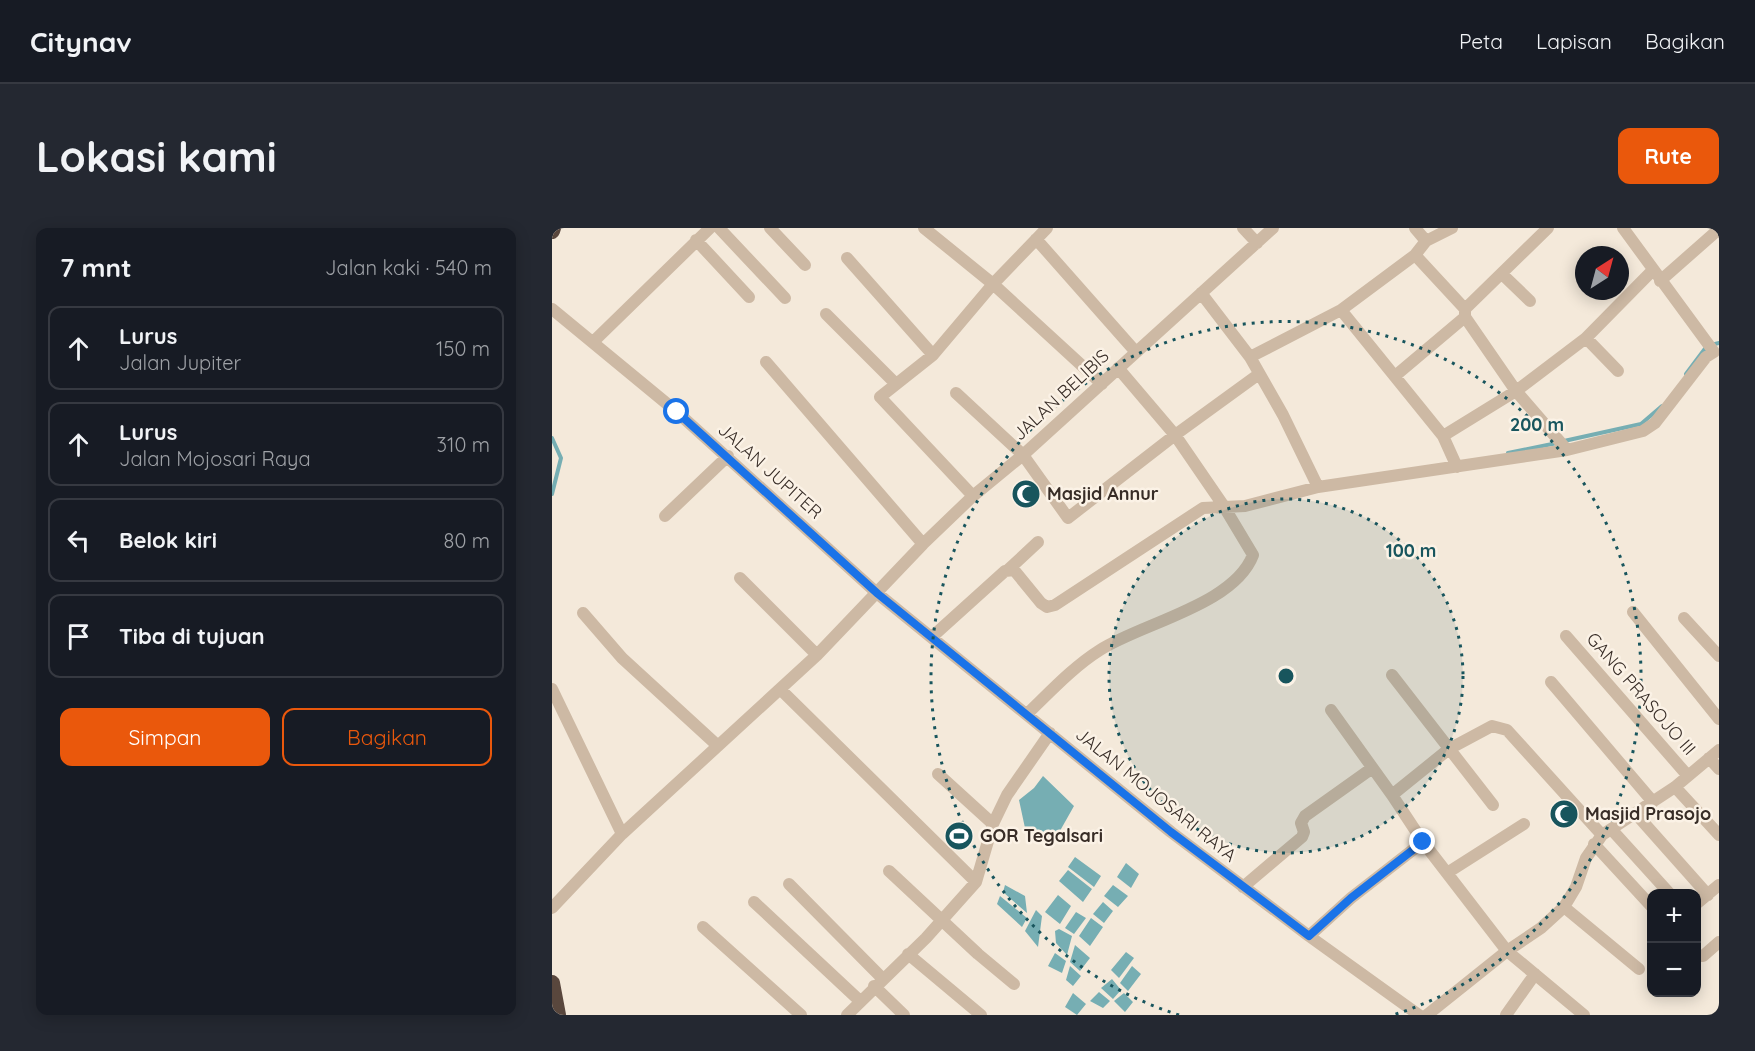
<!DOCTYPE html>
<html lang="id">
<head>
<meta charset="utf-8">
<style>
  :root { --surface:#171b24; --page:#242831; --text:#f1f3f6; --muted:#9ea1a6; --line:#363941; --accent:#ea580c }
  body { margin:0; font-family:Quicksand,sans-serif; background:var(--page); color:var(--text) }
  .controls { position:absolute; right:18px; bottom:18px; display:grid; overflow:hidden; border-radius:12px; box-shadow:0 3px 15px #0003 }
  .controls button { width:54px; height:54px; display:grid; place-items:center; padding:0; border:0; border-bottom:2px solid var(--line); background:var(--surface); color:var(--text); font:30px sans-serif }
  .compass { position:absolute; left:1023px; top:18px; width:54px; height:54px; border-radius:50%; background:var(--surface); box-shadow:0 3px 15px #0003; rotate:36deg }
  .stop { position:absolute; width:18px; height:18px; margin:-14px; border:4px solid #1a73e8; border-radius:50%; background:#fff }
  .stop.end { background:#1a73e8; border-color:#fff; box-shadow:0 2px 6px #0008 }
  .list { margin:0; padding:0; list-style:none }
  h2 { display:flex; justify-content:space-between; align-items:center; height:78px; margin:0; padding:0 24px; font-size:26px }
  h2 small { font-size:20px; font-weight:400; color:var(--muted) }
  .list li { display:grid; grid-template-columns:39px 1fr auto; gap:18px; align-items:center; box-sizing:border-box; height:84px; margin:0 12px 12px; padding:0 12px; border:2px solid var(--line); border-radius:12px }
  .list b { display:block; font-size:22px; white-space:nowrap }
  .list p { margin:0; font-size:20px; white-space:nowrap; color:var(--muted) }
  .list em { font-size:20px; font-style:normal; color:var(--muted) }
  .actions { display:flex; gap:12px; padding:18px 24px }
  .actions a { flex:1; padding:14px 0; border:2px solid var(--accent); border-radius:12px; text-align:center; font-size:21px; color:var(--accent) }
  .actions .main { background:var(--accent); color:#fff }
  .icon { flex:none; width:33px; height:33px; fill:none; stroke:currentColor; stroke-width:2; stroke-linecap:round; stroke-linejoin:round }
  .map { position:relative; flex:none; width:1167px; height:787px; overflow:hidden; border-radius:12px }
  header { display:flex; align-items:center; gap:36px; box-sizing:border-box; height:84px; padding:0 30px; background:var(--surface); border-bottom:2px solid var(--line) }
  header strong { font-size:28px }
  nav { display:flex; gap:33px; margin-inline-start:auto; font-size:21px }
  .intro { display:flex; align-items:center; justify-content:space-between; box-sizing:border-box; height:144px; padding:0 36px }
  h1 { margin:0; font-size:42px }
  .button { padding:15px 27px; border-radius:12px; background:var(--accent); color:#fff; font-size:21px; font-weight:700 }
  main { display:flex; gap:36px; padding:0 36px }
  aside { flex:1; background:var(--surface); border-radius:12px; box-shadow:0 3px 15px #0003 }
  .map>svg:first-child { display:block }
</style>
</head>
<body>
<header>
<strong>Citynav</strong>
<nav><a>Peta</a><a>Lapisan</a><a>Bagikan</a></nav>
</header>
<div class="intro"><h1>Lokasi kami</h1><a class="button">Rute</a></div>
<main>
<aside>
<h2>7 mnt<small>Jalan kaki · 540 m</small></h2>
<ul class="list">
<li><svg class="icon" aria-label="ahead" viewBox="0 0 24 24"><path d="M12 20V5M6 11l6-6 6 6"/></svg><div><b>Lurus</b><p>Jalan Jupiter</p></div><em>150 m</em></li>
<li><svg class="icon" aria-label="ahead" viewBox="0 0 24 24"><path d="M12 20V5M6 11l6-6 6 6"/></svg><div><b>Lurus</b><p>Jalan Mojosari Raya</p></div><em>310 m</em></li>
<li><svg class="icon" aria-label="left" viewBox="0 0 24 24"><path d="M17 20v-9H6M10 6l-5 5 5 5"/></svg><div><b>Belok kiri</b></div><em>80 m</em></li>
<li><svg class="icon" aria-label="arrive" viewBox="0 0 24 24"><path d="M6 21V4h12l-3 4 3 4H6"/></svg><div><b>Tiba di tujuan</b></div></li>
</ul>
<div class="actions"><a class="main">Simpan</a><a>Bagikan</a></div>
</aside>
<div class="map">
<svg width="1167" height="787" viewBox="0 0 1167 787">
  <rect width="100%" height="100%" fill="#f4e9da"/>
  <path fill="#76aeb3" d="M491 548 522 578 500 617 473 600 467 572 482 560Z
    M523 629 549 648 542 659 516 639Z
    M574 635 587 646 579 660 565 649Z
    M516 642 540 661 531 674 507 653Z
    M453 657 473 668 475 685 451 664Z
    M561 657 576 668 566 679 552 668Z
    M506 667 519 678 508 696 493 684Z
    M448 668 475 690 470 699 445 676Z
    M551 674 561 683 552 695 541 686Z
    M484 682 490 688 486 719 473 703Z
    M524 684 534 690 522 706 513 700Z
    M539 690 551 699 538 718 527 708Z
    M507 701 520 708 515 727 504 715 503 703Z
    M523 717 538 730 528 743 518 734Z
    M574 724 582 730 567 750 559 742Z
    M503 725 514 733 510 745 496 738Z
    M518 738 529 748 521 758 514 752Z
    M580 738 589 746 576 763 568 755Z
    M560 751 569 762 561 771 549 760Z
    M547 764 558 773 551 780 538 773Z
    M521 765 534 776 525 787 513 779Z
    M572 765 581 774 573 784 562 773Z"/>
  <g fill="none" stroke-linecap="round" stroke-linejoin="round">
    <path stroke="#76aeb3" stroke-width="4" d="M1134 146 1155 118 1167 115
      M0 210 9 230 0 266
      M1012 213 1089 196 1110 178
      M956 225 1005 215"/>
    <path stroke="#cdb9a4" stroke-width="12" d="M167 0 233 70
      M218 0 253 37
      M372 0 441 56 550 156
      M691 0 705 15
      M863 0 874 13
      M484 11 583 123
      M144 12 197 69
      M863 27 913 81V89L964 163 1015 222
      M295 30 381 127 328 169 421 268
      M950 46 978 73
      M1108 53 1167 1
      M649 65 698 129 731 187 766 259
      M0 81 125 184 326 366 619 604 757 708 867 787
      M913 81 996 0
      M789 82 863 27 874 13 900 0
      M274 86 344 156
      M1034 110 1066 143
      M41 114 158 0
      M381 127 441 56 495 0
      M698 129 789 82 891 208 964 163 1034 110 1100 43
      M214 134 371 316
      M843 148 913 89
      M404 165 471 227 516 290 623 207 707 146
      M891 208 905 239
      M113 288 176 228
      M457 341 486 314
      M188 350 265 427
      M1081 384 1167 491
      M31 385 70 430 166 518
      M1132 390 1167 428
      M381 408 453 343 462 342 489 375 495 379 503 377 651 280 693 278 766 259 1015 222 1091 203 1103 195 1154 129 1162 124 1071 0
      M1014 408 1136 548
      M840 447 941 577
      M999 454 1101 574
      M0 461 70 606
      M228 461 424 654
      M779 482 840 567
      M475 486C498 464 521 439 548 422 590 395 682 377 701 327L671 277 623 207 566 140
      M1157 530 1167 541
      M386 546 441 596
      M1123 559 1167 607
      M1084 586 1156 667
      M1060 602 1118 666
      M1042 616 1100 679
      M337 643 426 726 462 756
      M895 645 972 596
      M237 656 330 750
      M691 659 750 609 752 604 749 595 753 588 819 541
      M202 674 308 773
      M1144 676 1167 657
      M1012 679 1087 741
      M0 680 70 606 265 427 371 316 421 268 471 227 721 0
      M151 699 249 787
      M757 708 799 670 871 614
      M356 726 429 787
      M1144 728H1151L1167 714
      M322 758 352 787
      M295 787 374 710 424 654 441 596 455 567 498 505
      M875 787 955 723 989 700 1012 679 1024 659 1034 630 1050 607 1123 559 1167 522
      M954 787 983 746
      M1032 787 955 723 871 614 840 567 897 521 940 498 955 502 1050 607"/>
    <path stroke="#59473d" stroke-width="16" d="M0 3 1 0
      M0 755 6 787"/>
  </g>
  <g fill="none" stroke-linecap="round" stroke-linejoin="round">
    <path stroke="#1a73e8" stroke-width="8" d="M125 184 326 366 619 604 757 708 799 670 871 614"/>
  </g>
  <circle cx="734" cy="448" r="177" fill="#18555d" fill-opacity=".12"/>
  <g fill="none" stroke="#18555d" stroke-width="3" stroke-dasharray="3 6">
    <circle cx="734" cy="448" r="177"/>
    <path d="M627 787A355 355 0 1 1 841 787"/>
  </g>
  <defs>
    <g id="mosque-disc" transform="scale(1.5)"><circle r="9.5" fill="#18555d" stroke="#fbf2e6"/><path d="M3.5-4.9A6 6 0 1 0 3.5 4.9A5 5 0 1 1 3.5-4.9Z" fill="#fff"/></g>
    <g id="stadium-disc" transform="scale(1.5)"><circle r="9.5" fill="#18555d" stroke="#fbf2e6"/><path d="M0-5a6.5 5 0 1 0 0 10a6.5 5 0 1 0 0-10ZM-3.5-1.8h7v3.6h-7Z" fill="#fff"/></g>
  </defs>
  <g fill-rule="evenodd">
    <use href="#mosque-disc" x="474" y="266"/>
    <use href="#mosque-disc" x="1012" y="586"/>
    <use href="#stadium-disc" x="407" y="608"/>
  </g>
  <g text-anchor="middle" stroke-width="5" stroke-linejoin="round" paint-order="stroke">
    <g font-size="18" fill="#382d27" stroke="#fbf2e6">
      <text transform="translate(509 167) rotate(-43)" y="6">JALAN BELIBIS</text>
      <text transform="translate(218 243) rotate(42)" y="6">JALAN JUPITER</text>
      <text transform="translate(1089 466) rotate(49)" y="6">GANG PRASOJO III</text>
      <text transform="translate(604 567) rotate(39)" y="6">JALAN MOJOSARI RAYA</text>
    </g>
    <g font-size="18" font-weight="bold" fill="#382d27" stroke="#fbf2e6" text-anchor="start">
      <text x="495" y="272">Masjid Annur</text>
      <text x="1033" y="592">Masjid Prasojo</text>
      <text x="428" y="614">GOR Tegalsari</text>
    </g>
  </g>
  <circle cx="734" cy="448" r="9" fill="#18555d" stroke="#fbf2e6" stroke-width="3"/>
  <g font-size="18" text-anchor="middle" font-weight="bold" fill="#18555d" stroke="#fbf2e6" stroke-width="5" stroke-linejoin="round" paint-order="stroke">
    <text x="985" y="203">200 m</text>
    <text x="859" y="329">100 m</text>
  </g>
</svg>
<div class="controls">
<button>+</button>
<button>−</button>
</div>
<svg class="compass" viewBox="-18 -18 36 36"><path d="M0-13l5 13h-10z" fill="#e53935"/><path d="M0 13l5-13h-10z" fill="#9ea1a6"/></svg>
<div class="stop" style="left:125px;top:184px"></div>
<div class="stop end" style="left:871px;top:614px"></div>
</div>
</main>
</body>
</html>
